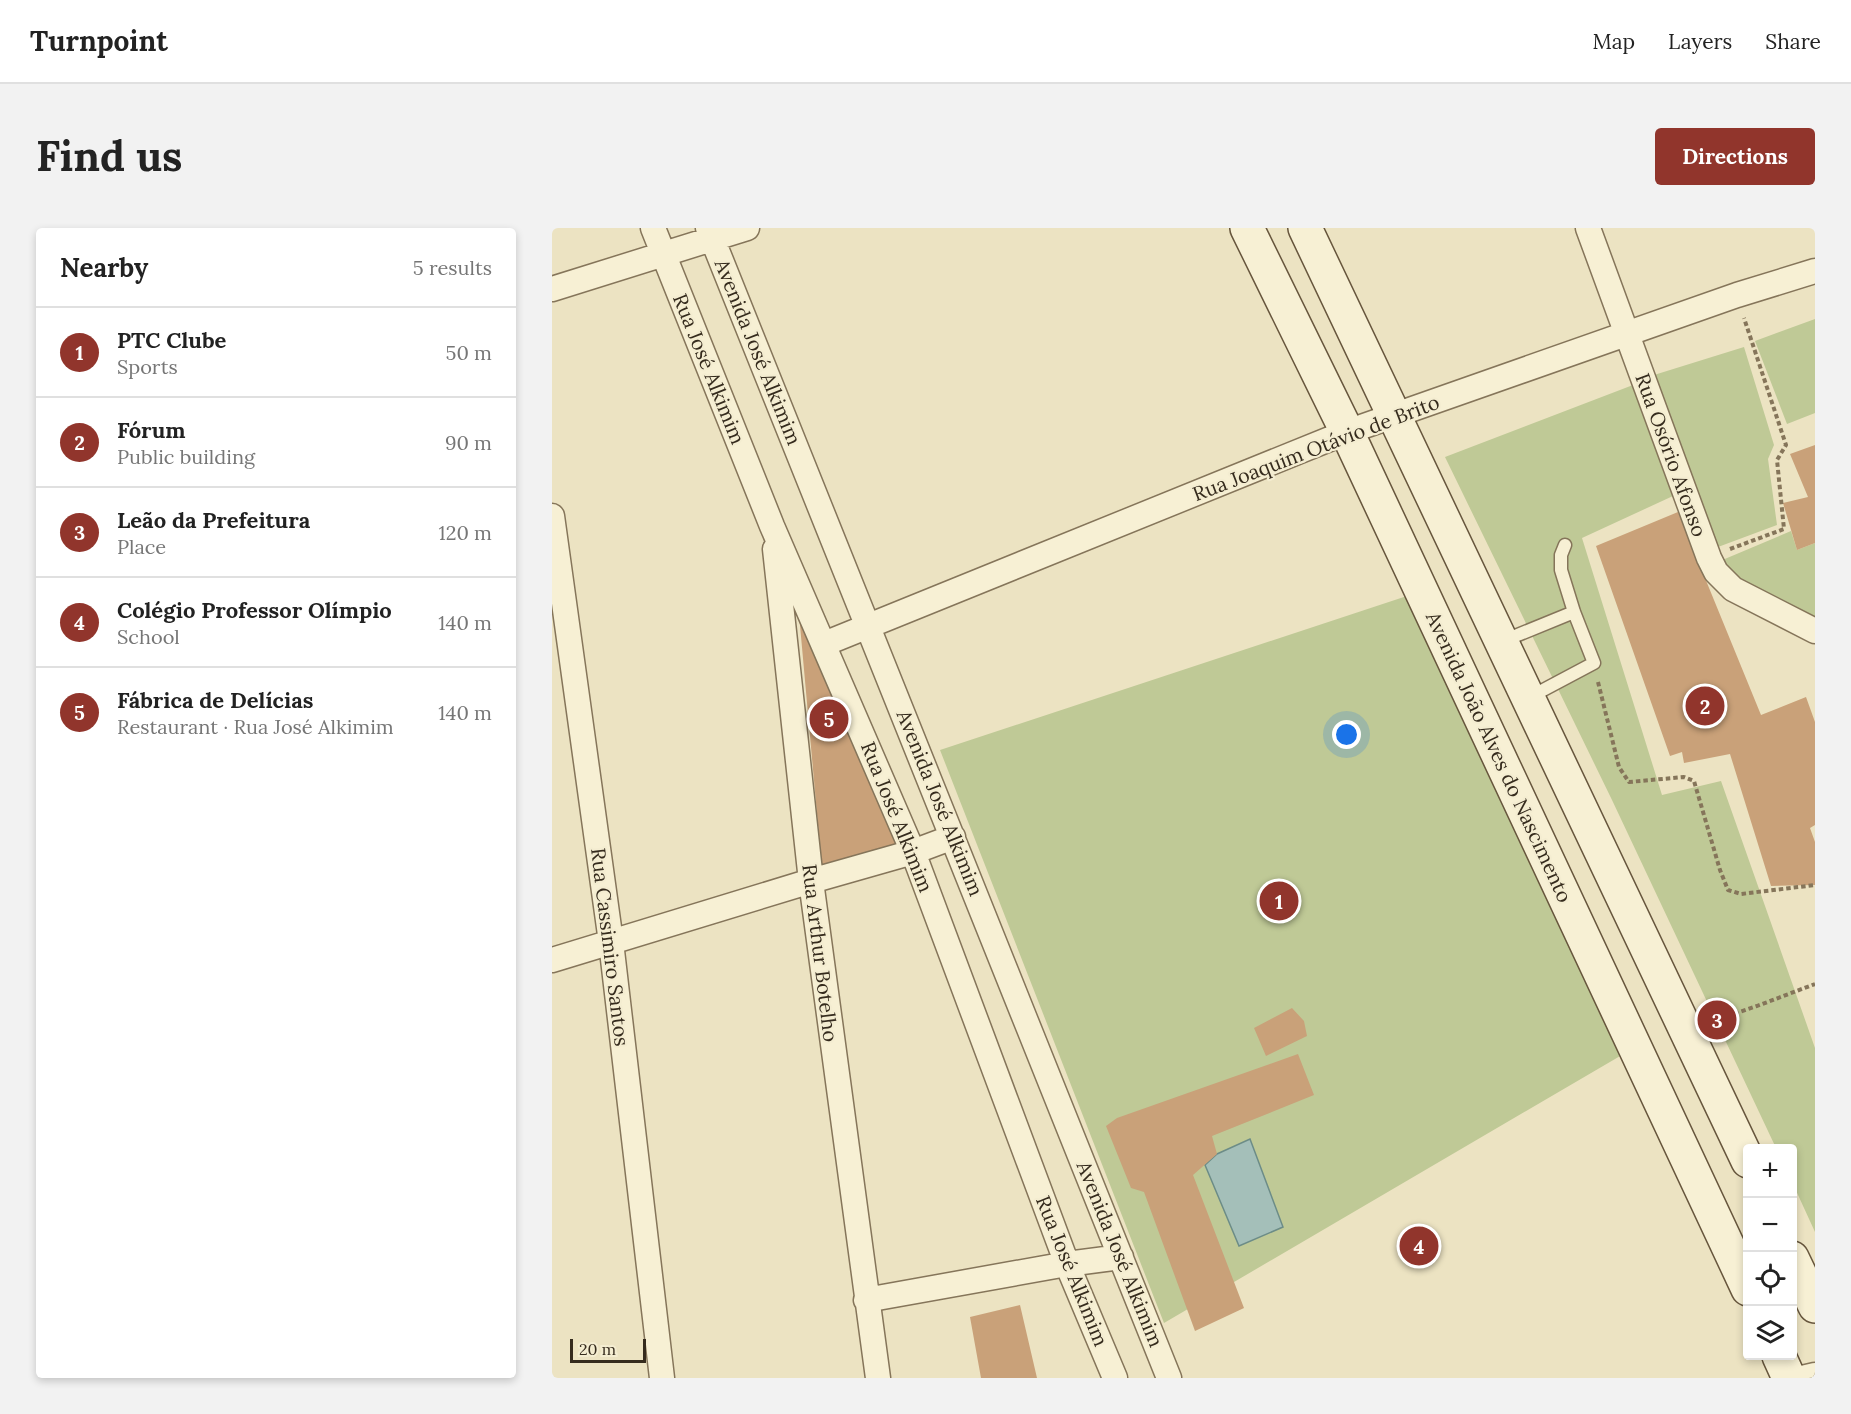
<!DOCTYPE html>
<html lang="en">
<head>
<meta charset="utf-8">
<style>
  :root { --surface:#fff; --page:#f2f2f2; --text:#222; --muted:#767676; --line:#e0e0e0; --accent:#91352c }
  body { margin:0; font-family:Lora,serif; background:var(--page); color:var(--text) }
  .controls { position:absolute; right:18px; bottom:18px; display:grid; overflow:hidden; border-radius:6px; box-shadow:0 3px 9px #0003 }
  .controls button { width:54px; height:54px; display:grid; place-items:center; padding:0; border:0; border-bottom:2px solid var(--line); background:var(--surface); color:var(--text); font:30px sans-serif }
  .scale { position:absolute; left:18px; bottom:15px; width:76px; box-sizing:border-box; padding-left:6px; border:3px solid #352b1d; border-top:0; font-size:16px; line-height:21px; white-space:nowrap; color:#352b1d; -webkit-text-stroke:4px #f4edd1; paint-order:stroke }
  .you { position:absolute; left:795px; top:507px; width:21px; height:21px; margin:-15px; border:4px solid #fff; border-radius:50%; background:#1a73e8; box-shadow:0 0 0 9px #1a73e833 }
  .badge { display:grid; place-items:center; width:39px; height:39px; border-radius:50%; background:var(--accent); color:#fff; font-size:20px; font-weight:700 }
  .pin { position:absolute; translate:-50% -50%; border:3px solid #fff; box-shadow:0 2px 6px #0006 }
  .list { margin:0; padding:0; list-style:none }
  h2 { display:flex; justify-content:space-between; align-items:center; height:78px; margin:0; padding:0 24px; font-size:26px }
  h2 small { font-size:20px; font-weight:400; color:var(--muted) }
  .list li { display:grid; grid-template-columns:39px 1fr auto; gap:18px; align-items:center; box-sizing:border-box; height:90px; padding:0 24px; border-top:2px solid var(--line) }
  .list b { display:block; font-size:22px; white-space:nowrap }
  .list p { margin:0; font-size:20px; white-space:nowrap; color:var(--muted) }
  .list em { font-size:20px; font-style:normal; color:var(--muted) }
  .icon { flex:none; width:33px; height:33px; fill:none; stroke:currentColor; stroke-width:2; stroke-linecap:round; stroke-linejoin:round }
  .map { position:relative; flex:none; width:1263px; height:1150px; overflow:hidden; border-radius:6px }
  header { display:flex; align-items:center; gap:36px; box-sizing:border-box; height:84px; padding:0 30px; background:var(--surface); border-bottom:2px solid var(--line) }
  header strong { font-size:28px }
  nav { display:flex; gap:33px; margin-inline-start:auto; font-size:21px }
  .intro { display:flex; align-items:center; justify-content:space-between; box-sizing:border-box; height:144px; padding:0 36px }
  h1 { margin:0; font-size:42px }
  .button { padding:15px 27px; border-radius:6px; background:var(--accent); color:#fff; font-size:21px; font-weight:700 }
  main { display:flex; gap:36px; padding:0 36px }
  aside { flex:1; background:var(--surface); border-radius:6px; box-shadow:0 3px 9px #0003 }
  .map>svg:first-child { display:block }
</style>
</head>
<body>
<header>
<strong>Turnpoint</strong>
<nav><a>Map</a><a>Layers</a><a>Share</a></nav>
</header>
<div class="intro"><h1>Find us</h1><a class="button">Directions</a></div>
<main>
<aside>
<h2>Nearby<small>5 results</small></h2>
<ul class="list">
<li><span class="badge">1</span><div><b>PTC Clube</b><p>Sports</p></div><em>50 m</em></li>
<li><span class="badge">2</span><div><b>Fórum</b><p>Public building</p></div><em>90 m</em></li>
<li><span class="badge">3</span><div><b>Leão da Prefeitura</b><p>Place</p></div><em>120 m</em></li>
<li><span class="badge">4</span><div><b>Colégio Professor Olímpio</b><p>School</p></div><em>140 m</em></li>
<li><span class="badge">5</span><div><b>Fábrica de Delícias</b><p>Restaurant · Rua José Alkimim</p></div><em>140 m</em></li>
</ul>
</aside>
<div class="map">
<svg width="1263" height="1150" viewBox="0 0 1263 1150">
  <rect width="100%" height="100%" fill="#ece3c2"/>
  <path fill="#bfc996" d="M1263 91V185L1235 196 1203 113Z
    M1192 119 1222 217 1216 231 1225 297 1166 319 1102 147Z
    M1081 157 1121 268 1030 310 1110 567 1169 553 1263 820V1004L1241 956 1240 920H1224L1060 572 893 229Z
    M1239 303 1245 322 1263 315V398L1177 352 1168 333Z
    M864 365 1075 824 612 1095 388 522Z"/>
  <path fill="#a4bfb9" stroke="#6c8c87" stroke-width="1.5" d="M698 911 731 999 687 1018 653 937 665 926Z"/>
  <path fill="#c9a179" d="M1263 217V315L1245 322 1231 275 1256 269 1238 226Z
    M1126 284 1209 487 1254 469 1263 494V597L1258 600 1263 614V657L1219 658 1178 526 1132 535 1130 524 1118 528 1044 318Z
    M245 364 351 620 270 641Z
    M740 780 752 793 755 808 714 828 702 800Z
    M746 826 762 867 660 908 665 926 641 947 692 1080 643 1103 592 964 579 960 554 898 565 890Z
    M468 1077 485 1150H429L418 1089Z"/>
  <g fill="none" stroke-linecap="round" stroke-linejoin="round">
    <g stroke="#85755a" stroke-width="15">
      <path id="lane" d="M951 413 1022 384
        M978 469 1042 435 1022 384 1009 342V327L1013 317"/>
    </g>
    <g stroke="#85755a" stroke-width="27">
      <path id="street" d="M101 0 220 298 361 624 515 1036 563 1150
        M156 0 617 1150
        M1036 0 1157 330 1164 344 1181 361 1263 403
        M0 61 195 0
        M0 288 59 714 110 1150
        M223 321 259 653 326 1150
        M272 416 795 204 1185 67 1263 43
        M0 732 259 653 361 624 401 609
        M314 1072 515 1036 569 1029
        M1250 1150 1263 1147"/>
    </g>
    <g stroke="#67563d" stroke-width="36">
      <path id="secondary" d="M695 0 795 204 1196 1061
        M753 0 1196 933
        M1240 1030 1263 1078
        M1227 1128 1237 1150"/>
    </g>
    <path stroke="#85755a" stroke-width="4" stroke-dasharray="4.5 3" stroke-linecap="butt" d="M1178 321 1232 301 1225 232 1234 217 1192 90
      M1046 454 1067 539 1077 554 1132 549 1142 553 1168 642 1176 662 1189 666 1263 657
      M1161 793 1205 778 1263 756"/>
    <use href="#lane" stroke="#f7f0d4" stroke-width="12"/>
    <use href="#street" stroke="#f7f0d4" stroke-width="24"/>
    <use href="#secondary" stroke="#f7f0d4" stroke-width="33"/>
  </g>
  <g text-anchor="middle" stroke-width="4.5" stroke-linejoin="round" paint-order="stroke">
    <g font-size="20" fill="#352b1d" stroke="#f4edd1">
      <text transform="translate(206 124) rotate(68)" y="7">Avenida José Alkimim</text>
      <text transform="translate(157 141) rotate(68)" y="7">Rua José Alkimim</text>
      <text transform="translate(764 220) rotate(-21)" y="7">Rua Joaquim Otávio de Brito</text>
      <text transform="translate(1119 227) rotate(70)" y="7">Rua Osório Afonso</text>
      <text transform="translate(947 529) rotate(65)" y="7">Avenida João Alves do Nascimento</text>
      <text transform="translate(388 575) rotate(68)" y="7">Avenida José Alkimim</text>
      <text transform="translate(345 589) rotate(68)" y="7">Rua José Alkimim</text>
      <text transform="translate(58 719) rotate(83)" y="7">Rua Cassimiro Santos</text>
      <text transform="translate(268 725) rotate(83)" y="7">Rua Arthur Botelho</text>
      <text transform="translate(568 1026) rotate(68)" y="7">Avenida José Alkimim</text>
      <text transform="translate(520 1043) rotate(68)" y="7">Rua José Alkimim</text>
    </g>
  </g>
</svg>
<div class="controls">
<button>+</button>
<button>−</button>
<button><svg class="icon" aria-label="locate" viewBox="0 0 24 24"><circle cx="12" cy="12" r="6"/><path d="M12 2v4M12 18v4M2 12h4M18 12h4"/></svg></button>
<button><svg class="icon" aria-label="layers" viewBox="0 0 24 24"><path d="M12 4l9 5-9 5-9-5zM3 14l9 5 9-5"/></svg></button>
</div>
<div class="scale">20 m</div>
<div class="you"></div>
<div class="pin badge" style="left:727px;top:673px">1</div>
<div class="pin badge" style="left:1153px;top:478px">2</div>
<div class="pin badge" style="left:1165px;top:792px">3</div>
<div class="pin badge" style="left:867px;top:1018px">4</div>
<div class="pin badge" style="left:277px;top:491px">5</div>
</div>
</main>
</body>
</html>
